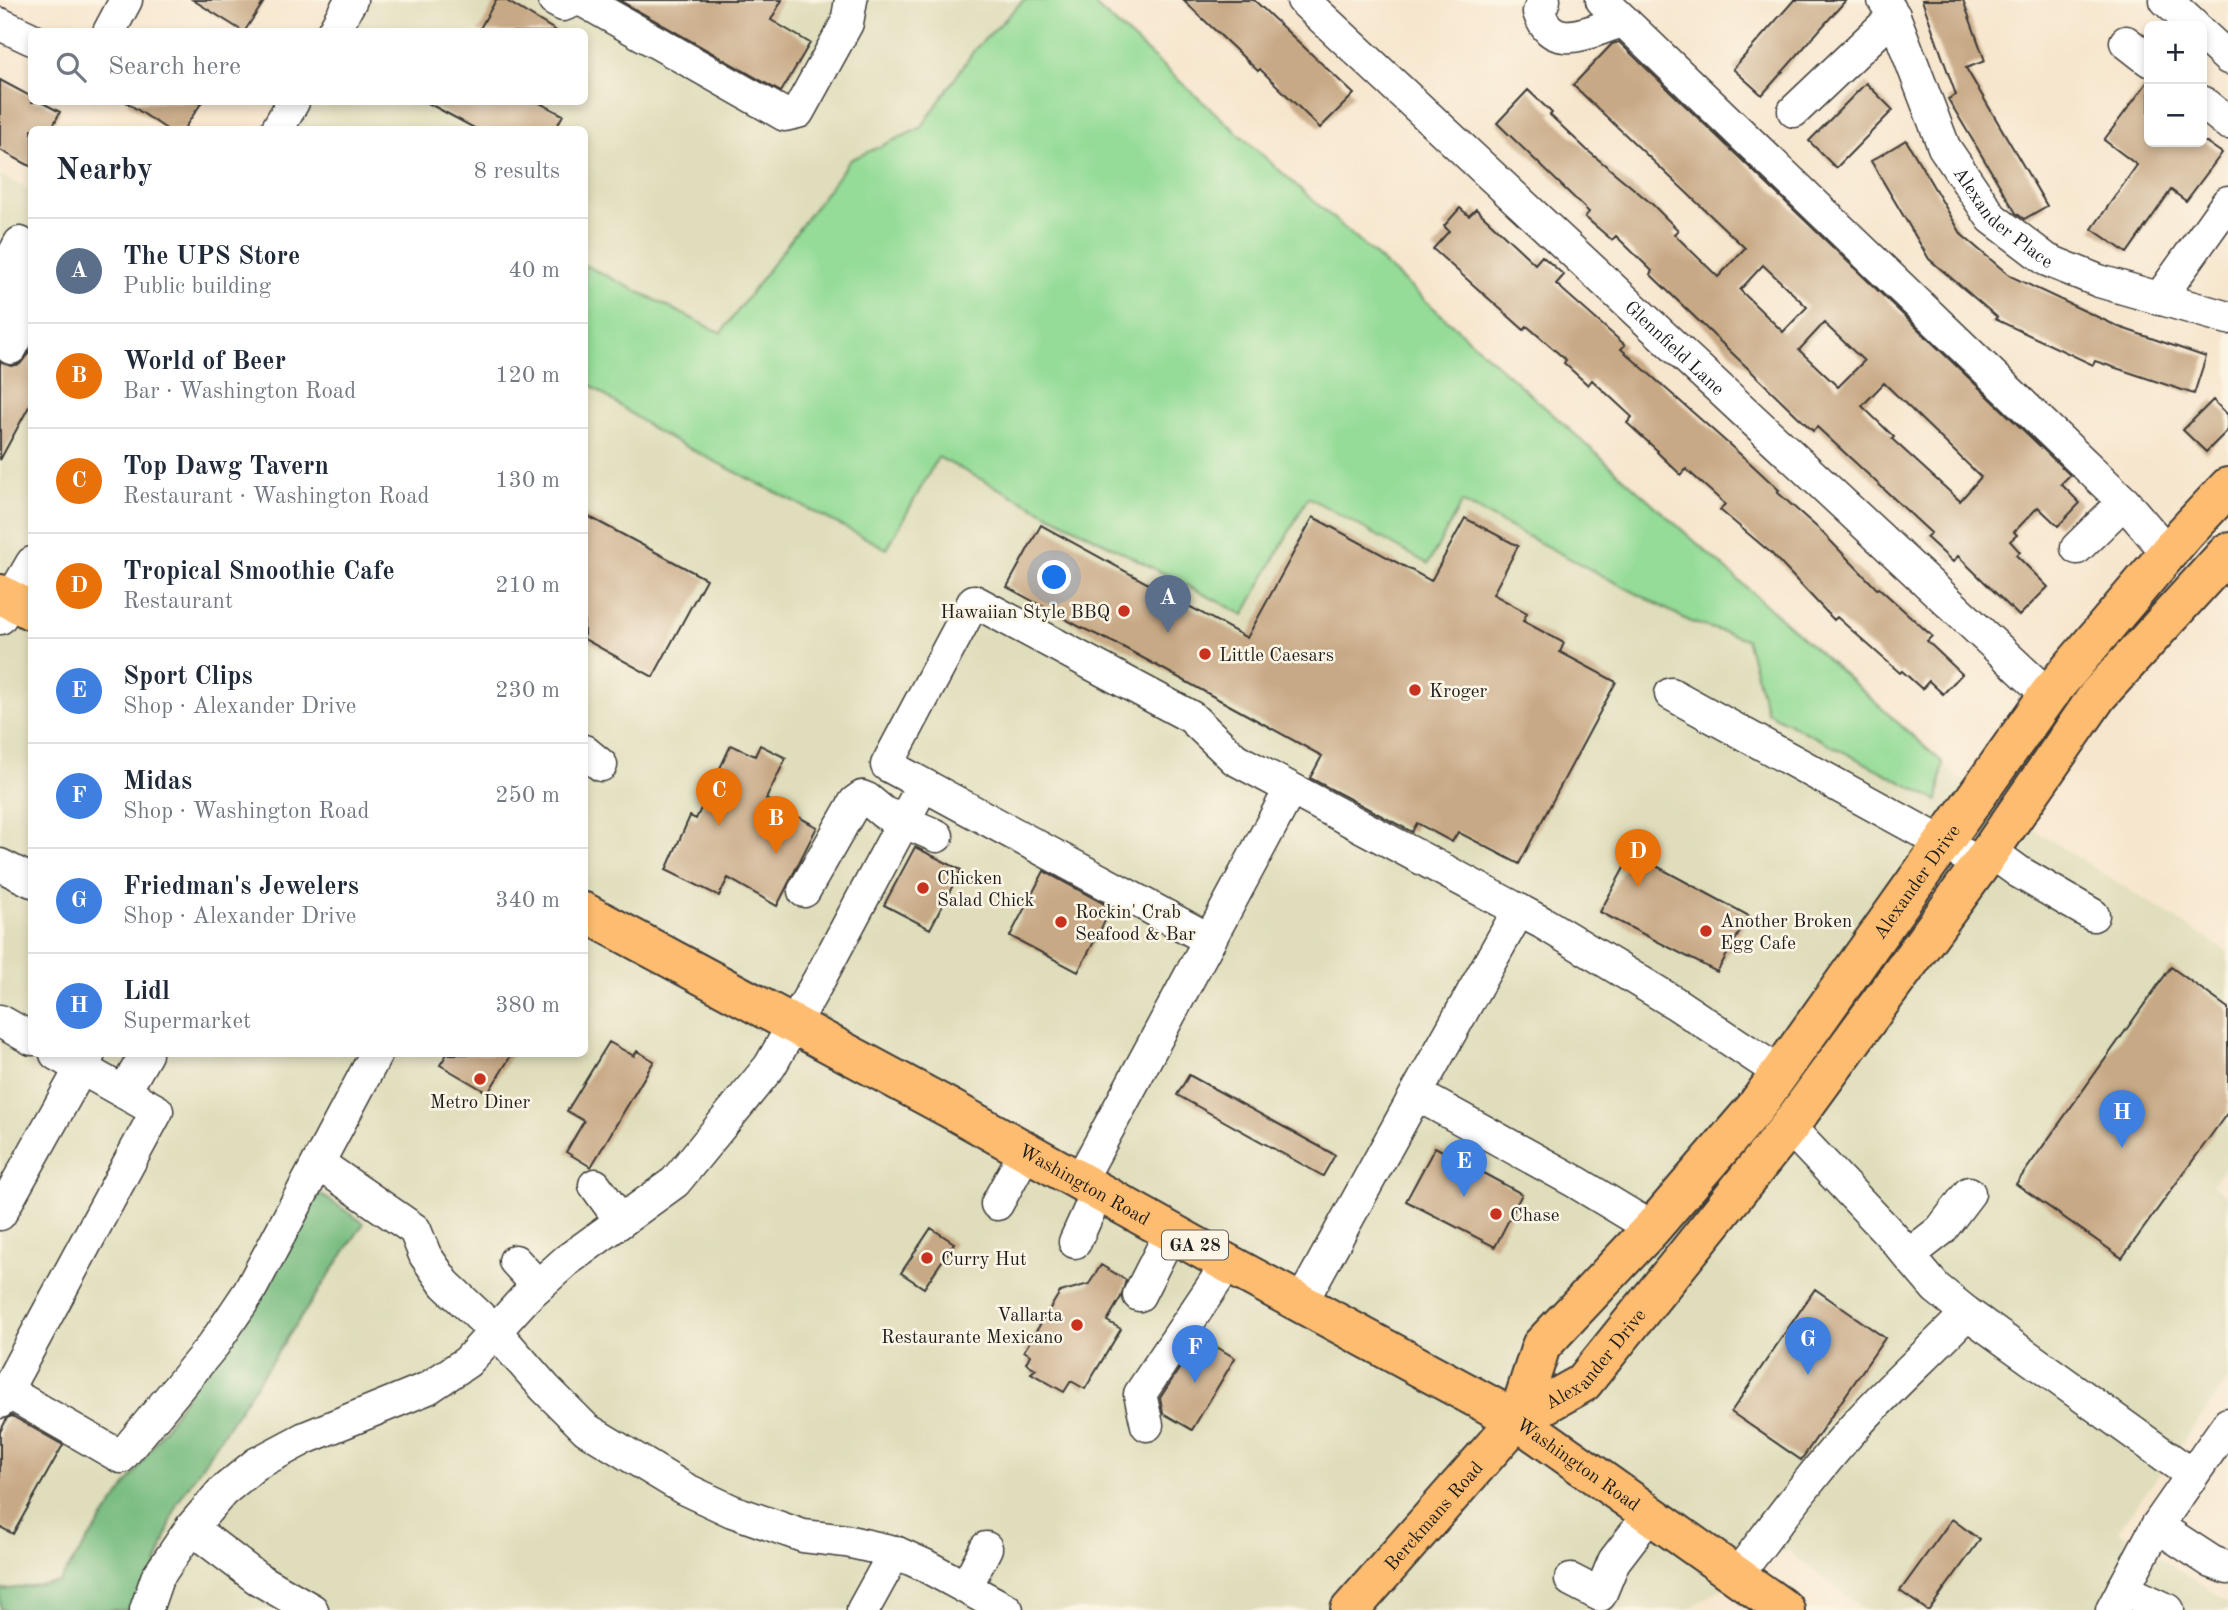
<!DOCTYPE html>
<html lang="en">
<head>
<meta charset="utf-8">
<style>
  :root { --surface:#fff; --page:#f2f2f3; --text:#1f2937; --muted:#747a83; --line:#e0e1e3; --accent:#111827 }
  body { margin:0; font-family:"Old Standard TT",serif; background:var(--page); color:var(--text) }
  .controls { position:absolute; right:21px; top:21px; display:grid; overflow:hidden; border-radius:10px; box-shadow:0 4px 10px #0003 }
  .controls button { width:63px; height:63px; display:grid; place-items:center; padding:0; border:0; border-bottom:2px solid var(--line); background:var(--surface); color:var(--text); font:35px sans-serif }
  .you { position:absolute; left:1055px; top:578px; width:24px; height:24px; margin:-18px; border:5px solid #fff; border-radius:50%; background:#1a73e8; box-shadow:0 0 0 10px #1a73e833 }
  .badge { display:grid; place-items:center; width:46px; height:46px; border-radius:50%; background:var(--accent); color:#fff; font-size:23px; font-weight:700 }
  .pin { position:absolute; translate:-50% -58px; filter:drop-shadow(0 2px 4px #0008) }
  .pin::after { content:''; position:absolute; top:37px; width:24px; height:21px; background:inherit; clip-path:polygon(0 0,100% 0,50% 100%) }
  .list { margin:0; padding:0; list-style:none }
  h2 { display:flex; justify-content:space-between; align-items:center; height:91px; margin:0; padding:0 28px; font-size:30px }
  h2 small { font-size:23px; font-weight:400; color:var(--muted) }
  .list li { display:grid; grid-template-columns:46px 1fr auto; gap:21px; align-items:center; box-sizing:border-box; height:105px; padding:0 28px; border-top:2px solid var(--line) }
  .list b { display:block; font-size:26px; white-space:nowrap }
  .list p { margin:0; font-size:23px; white-space:nowrap; color:var(--muted) }
  .list em { font-size:23px; font-style:normal; color:var(--muted) }
  .icon { flex:none; width:38px; height:38px; fill:none; stroke:currentColor; stroke-width:2; stroke-linecap:round; stroke-linejoin:round }
  .map { position:relative; flex:none; width:2228px; height:1610px; overflow:hidden }
  .search { position:absolute; background:var(--surface); box-shadow:0 4px 10px #0003; left:28px; top:28px; width:560px; height:77px; display:flex; align-items:center; gap:18px; box-sizing:border-box; padding:0 24px; border-radius:10px; color:var(--muted); font-size:26px }
  .panel { position:absolute; background:var(--surface); box-shadow:0 4px 10px #0003; left:28px; top:126px; width:560px; height:931px; border-radius:10px }
  .map>svg:first-child { display:block }
</style>
</head>
<body>
<div class="map">
<svg width="2228" height="1610" viewBox="0 0 2228 1610">
  <rect width="100%" height="100%" fill="#fcf5e5"/>
  <filter id="ink" filterUnits="userSpaceOnUse"><feTurbulence type="fractalNoise" baseFrequency=".0143" numOctaves="2"/><feDisplacementMap in="SourceGraphic" scale="14" xChannelSelector="R" yChannelSelector="G"/><feConvolveMatrix kernelMatrix="1 2 1 2 8 2 1 2 1" color-interpolation-filters="sRGB"/></filter>
  <filter id="wash" filterUnits="userSpaceOnUse"><feTurbulence type="fractalNoise" baseFrequency=".00686" numOctaves="4" result="noise"/><feDisplacementMap in="SourceGraphic" scale="28" xChannelSelector="R" yChannelSelector="G"/><feGaussianBlur stdDeviation="1.57" result="paint"/><feColorMatrix in="noise" values="0 0 0 0 0 0 0 0 0 0 0 0 0 0 0 0 0 1.4 0 .05"/><feComposite in="paint" operator="in"/></filter>
  <g filter="url(#wash)">
    <rect width="100%" height="100%" fill="#f7e6ce"/>
    <path fill="#dfddbb" d="M358 0H1089L1977 794 2228 952V1162L2212 1184 2228 1196V1380L2118 1531 2228 1602V1610H1865L1787 1550 1686 1610H0V175L32 191V1054H584V130L276 129 294 102H584V32L338 31Z"/>
    <path fill="#94dc97" stroke="#587c5a" stroke-width="2" d="M1024 0H1089L1943 763 1938 801 1767 712 1746 639 1691 622 1462 502 1428 564 1308 497 1244 615 938 457 887 549 657 432 585 381V265L721 333 850 160 921 128 975 49Z"/>
    <path fill="#77bc80" stroke="#4a6c4e" stroke-width="2" d="M319 1193 364 1223 177 1503 142 1610H0V1590L59 1582 139 1467Z"/>
    <g id="blocks">
      <path fill="#c8a985" fill-rule="evenodd" d="M193 0H265L244 32Z
        M496 0H505L558 32H478Z
        M619 0H782L771 20 810 43 781 92Z
        M1183 0H1254L1354 94 1320 128 1260 69 1258 71Z
        M1794 0H1846L1762 95 1733 69Z
        M1922 0H1963L1985 61 1966 68 2047 206 2024 219 2016 213 1948 99 1956 95Z
        M1619 42 2070 475 2061 484 2080 503 2058 526 2038 507 2014 532 2017 535 2010 541 2020 552 2016 555 2048 587 2019 616 1958 556 1953 562 1926 537 1931 533 1817 427 1813 431 1650 274 1652 271 1616 236 1612 240 1585 217 1589 212 1497 123 1528 90 1552 113 1550 115 1587 150 1652 204 1678 230 1674 234 1718 277 1745 248 1573 85 1612 44ZM1763 265 1807 307 1783 332 1740 290ZM1824 323 1864 361 1838 387 1799 350ZM1884 383 1981 477 1960 501 1892 439 1894 437 1862 406Z
        M0 80 32 97V102H41L60 112 51 130H32V167L0 150Z
        M2149 80V142H2206L2222 153 2186 201 2171 190 2127 253 2092 229 2137 165 2104 140Z
        M1866 83 1893 110 1836 168 1809 141Z
        M126 102H202L183 130H168Z
        M426 102H538L563 115 555 130H478Z
        M1906 140 1962 235 2010 276 2119 327 2206 357 2194 394 2095 361 2093 365 1995 319 1997 317 1929 259 1871 161Z
        M1460 208 1469 216 1476 209 1535 264 1542 256 1564 275 1556 284 1625 345 1621 349 1749 462 1779 490 1777 492 1820 530 1877 589 1879 588 1932 636 1927 641 1962 674 1943 694 1929 681 1922 689 1902 671 1900 673 1837 617 1834 620 1771 553 1720 510 1725 504 1686 469 1681 475 1657 452 1658 451 1627 423 1632 417 1592 380 1588 385 1564 363 1566 360 1527 326 1524 330 1433 249 1449 231 1444 226Z
        M32 349V401L0 460V362L11 366 20 364Z
        M2213 400 2228 415V430L2206 452 2183 430Z
        M584 514 706 579 653 677 584 639Z
        M1313 517 1431 581 1465 518 1518 546 1493 594 1527 613 1523 621 1564 643 1560 652 1616 682 1519 864 1458 832 1452 842 1417 823 1412 832 1310 778 1322 756 1121 646 1080 627 1007 587 1041 525 1247 638Z
        M731 745 755 756 760 745 786 758 766 799 817 827 777 906 728 878 719 896 666 870 690 816 696 819Z
        M915 847 961 870 930 929 884 905Z
        M1632 853 1749 916 1717 972 1600 912Z
        M1044 871 1112 908 1078 972 1010 936Z
        M2171 967 2228 1008V1112L2122 1258 2016 1184Z
        M609 1042 634 1056 637 1051 654 1061 591 1167 566 1152 584 1121 567 1111Z
        M447 1054H512L488 1093 440 1065Z
        M1189 1075 1335 1155 1323 1176 1177 1095Z
        M1435 1147 1522 1194 1495 1247 1406 1201Z
        M931 1228 954 1243 924 1288 901 1273Z
        M1101 1265 1126 1280 1121 1297 1107 1321 1121 1329 1085 1389 1071 1381 1064 1392 1031 1373 1036 1369 1026 1363 1030 1355 1024 1351 1060 1292 1089 1284Z
        M1815 1289 1885 1338 1801 1460 1731 1412Z
        M1200 1337 1235 1358 1192 1430 1163 1413 1160 1398Z
        M12 1416 63 1445 13 1534 0 1527V1432L7 1418Z
        M1952 1519 1980 1540 1929 1610H1927L1900 1591Z"/>
    </g>
  </g>
  <g filter="url(#ink)">
    <use href="#blocks" fill-opacity="0" stroke="#3d3a37" stroke-width="2"/>
    <g fill="none" stroke-linecap="round" stroke-linejoin="round">
      <g stroke="#3d3a37" stroke-width="35">
        <g id="minor">
          <path d="M554 0 563 5 576 0"/>
          <path d="M582 0 785 115 798 112 847 23 851 0"/>
          <path id="s1" d="M1303 0 2048 695"/>
          <path d="M1544 0 1539 12C1553 56 1594 28 1624 21"/>
          <path d="M1602 0 2124 502"/>
          <path id="s2" d="M1884 0 1894 16 1944 147 1992 218 2047 260 2099 281 2228 318"/>
          <path d="M2166 0 2194 26"/>
          <path d="M0 24 32 39"/>
          <path d="M109 32 126 0"/>
          <path d="M333 32 351 0"/>
          <path d="M2202 34 2228 58"/>
          <path d="M2126 42 2149 60"/>
          <path d="M2202 102 2228 123"/>
          <path d="M1794 111 1894 16"/>
          <path d="M277 130 293 102"/>
          <path d="M0 280 20 243"/>
          <path d="M2159 299 2228 202"/>
          <path d="M0 325 32 266"/>
          <path d="M11 348 32 309"/>
          <path d="M2077 548 2124 502 2168 553"/>
          <path d="M0 618 32 563"/>
          <path d="M1671 694 1981 864"/>
          <path d="M584 751 601 765"/>
          <path d="M1990 851 2019 872 2093 915"/>
          <path d="M0 865 32 881"/>
          <path d="M804 891 855 802 862 797 867 799 884 813 937 836"/>
          <path d="M1519 910 1416 1094 1576 1182 1652 1228"/>
          <path d="M1210 940 887 765 974 601 1191 717 1235 759 1543 923 1675 1003 1780 1073"/>
          <path d="M0 1021 32 1039"/>
          <path d="M376 1054 318 1163 415 1230 425 1255 445 1284 494 1330 545 1388 586 1429 685 1489 732 1511 803 1536 846 1541 895 1552 924 1565 1007 1610"/>
          <path d="M124 1092 146 1054"/>
          <path d="M1789 1127 1891 1235 1936 1288 1967 1313 2192 1475"/>
          <path d="M1080 1181 1290 790"/>
          <path d="M595 1185 621 1221"/>
          <path d="M997 1204 1026 1151"/>
          <path d="M0 1214 89 1054"/>
          <path d="M1075 1242 1098 1191"/>
          <path d="M1909 1255 1941 1230 1969 1193"/>
          <path d="M515 1261 538 1286"/>
          <path d="M1139 1295 1171 1232"/>
          <path d="M1301 1303 1416 1094"/>
          <path d="M6 1391 121 1457 214 1344 249 1292 318 1163"/>
          <path d="M0 1402 157 1111 56 1054"/>
          <path d="M1147 1425 1140 1394 1228 1263"/>
          <path d="M2157 1526 2212 1562 2228 1568"/>
          <path d="M191 1528 257 1578 312 1610"/>
          <path d="M1737 1575C1776 1524 1814 1472 1857 1424 1892 1385 1931 1351 1967 1313"/>
          <path d="M1571 1580 1600 1595 1614 1561 1650 1514"/>
          <path d="M966 1587 986 1548"/>
          <path d="M2123 1589 2168 1610"/>
          <path d="M146 1610 157 1578 191 1528 222 1492 256 1464 305 1438 428 1388 467 1362 527 1296 566 1261 675 1182 770 1066 820 978 923 785"/>
          <path d="M863 1610 895 1552"/>
          <path d="M2112 1610 2157 1526 2228 1424"/>
        </g>
      </g>
      <g stroke="#3d3a37" stroke-width="42">
        <g id="major">
          <path d="M0 594 32 611"/>
          <path id="s3" d="M584 912 949 1108 1212 1255 1517 1420 1785 1610"/>
          <path id="s4" d="M1517 1420 1541 1346 1652 1228 1755 1108 2048 695 2184 534 2228 487"/>
          <path id="s5" d="M1350 1610 1517 1420 1583 1383 1789 1127 1981 864 2098 695 2228 552"/>
        </g>
      </g>
      <use href="#minor" stroke="#fff" stroke-width="32"/>
      <use href="#major" stroke="#fdbc6f" stroke-width="38"/>
    </g>
  </g>
  <g fill="#c8321e" stroke="#fcf5e5" stroke-width="2.5">
    <circle cx="1124" cy="611" r="7"/>
    <circle cx="1205" cy="654" r="7"/>
    <circle cx="1415" cy="690" r="7"/>
    <circle cx="923" cy="888" r="7"/>
    <circle cx="1061" cy="922" r="7"/>
    <circle cx="1706" cy="931" r="7"/>
    <circle cx="480" cy="1079" r="7"/>
    <circle cx="1496" cy="1214" r="7"/>
    <circle cx="927" cy="1258" r="7"/>
    <circle cx="1077" cy="1325" r="7"/>
  </g>
  <g text-anchor="middle" stroke-width="5" stroke-linejoin="round" paint-order="stroke">
    <rect fill="#fcf5e5" stroke="#5f5d58" stroke-width="2" x="1162" y="1230.5" width="66" height="29" rx="5"/>
    <g font-size="18" font-weight="bold" fill="#1c1c1c">
      <text x="1195" y="1251">GA 28</text>
    </g>
    <g font-size="19" fill="#1c1c1c" stroke="#fcf5e5">
      <text dy="7" stroke="none"><textPath href="#s2" startOffset="252">Alexander Place</textPath></text>
      <text dy="7" stroke="none"><textPath href="#s1" startOffset="509">Glennfield Lane</textPath></text>
      <text dy="7" stroke="none"><textPath href="#s4" startOffset="676">Alexander Drive</textPath></text>
      <text dy="7" stroke="none"><textPath href="#s3" startOffset="570">Washington Road</textPath></text>
      <text dy="7" stroke="none"><textPath href="#s5" startOffset="354">Alexander Drive</textPath></text>
      <text dy="7" stroke="none"><textPath href="#s3" startOffset="1138">Washington Road</textPath></text>
      <text dy="7" stroke="none"><textPath href="#s5" startOffset="126">Berckmans Road</textPath></text>
    </g>
    <g font-size="19" fill="#1c1c1c" stroke="#fcf5e5" text-anchor="start">
      <text x="1110" y="618" text-anchor="end">Hawaiian Style BBQ</text>
      <text x="1219" y="661">Little Caesars</text>
      <text x="1429" y="697">Kroger</text>
      <text x="937" y="884">Chicken<tspan x="937" dy="22">Salad Chick</tspan></text>
      <text x="1075" y="918">Rockin' Crab<tspan x="1075" dy="22">Seafood &amp; Bar</tspan></text>
      <text x="1720" y="927">Another Broken<tspan x="1720" dy="22">Egg Cafe</tspan></text>
      <text x="480" y="1108" text-anchor="middle">Metro Diner</text>
      <text x="1510" y="1221">Chase</text>
      <text x="941" y="1265">Curry Hut</text>
      <text x="1063" y="1321" text-anchor="end">Vallarta<tspan x="1063" dy="22">Restaurante Mexicano</tspan></text>
    </g>
  </g>
</svg>
<div class="controls">
<button>+</button>
<button>−</button>
</div>
<div class="you"></div>
<div class="pin badge" style="left:1168px;top:633px;background:#5c6f8a">A</div>
<div class="pin badge" style="left:776px;top:854px;background:#e8710a">B</div>
<div class="pin badge" style="left:719px;top:826px;background:#e8710a">C</div>
<div class="pin badge" style="left:1638px;top:887px;background:#e8710a">D</div>
<div class="pin badge" style="left:1464px;top:1197px;background:#3f7fe0">E</div>
<div class="pin badge" style="left:1195px;top:1383px;background:#3f7fe0">F</div>
<div class="pin badge" style="left:1808px;top:1375px;background:#3f7fe0">G</div>
<div class="pin badge" style="left:2122px;top:1148px;background:#3f7fe0">H</div>
<div class="search"><svg class="icon" aria-label="search" viewBox="0 0 24 24"><circle cx="10" cy="10" r="6"/><path d="M15 15l6 6"/></svg>Search here</div>
<section class="panel">
<h2>Nearby<small>8 results</small></h2>
<ul class="list">
<li><span class="badge" style="background:#5c6f8a">A</span><div><b>The UPS Store</b><p>Public building</p></div><em>40 m</em></li>
<li><span class="badge" style="background:#e8710a">B</span><div><b>World of Beer</b><p>Bar · Washington Road</p></div><em>120 m</em></li>
<li><span class="badge" style="background:#e8710a">C</span><div><b>Top Dawg Tavern</b><p>Restaurant · Washington Road</p></div><em>130 m</em></li>
<li><span class="badge" style="background:#e8710a">D</span><div><b>Tropical Smoothie Cafe</b><p>Restaurant</p></div><em>210 m</em></li>
<li><span class="badge" style="background:#3f7fe0">E</span><div><b>Sport Clips</b><p>Shop · Alexander Drive</p></div><em>230 m</em></li>
<li><span class="badge" style="background:#3f7fe0">F</span><div><b>Midas</b><p>Shop · Washington Road</p></div><em>250 m</em></li>
<li><span class="badge" style="background:#3f7fe0">G</span><div><b>Friedman's Jewelers</b><p>Shop · Alexander Drive</p></div><em>340 m</em></li>
<li><span class="badge" style="background:#3f7fe0">H</span><div><b>Lidl</b><p>Supermarket</p></div><em>380 m</em></li>
</ul>
</section>
</div>
</body>
</html>
